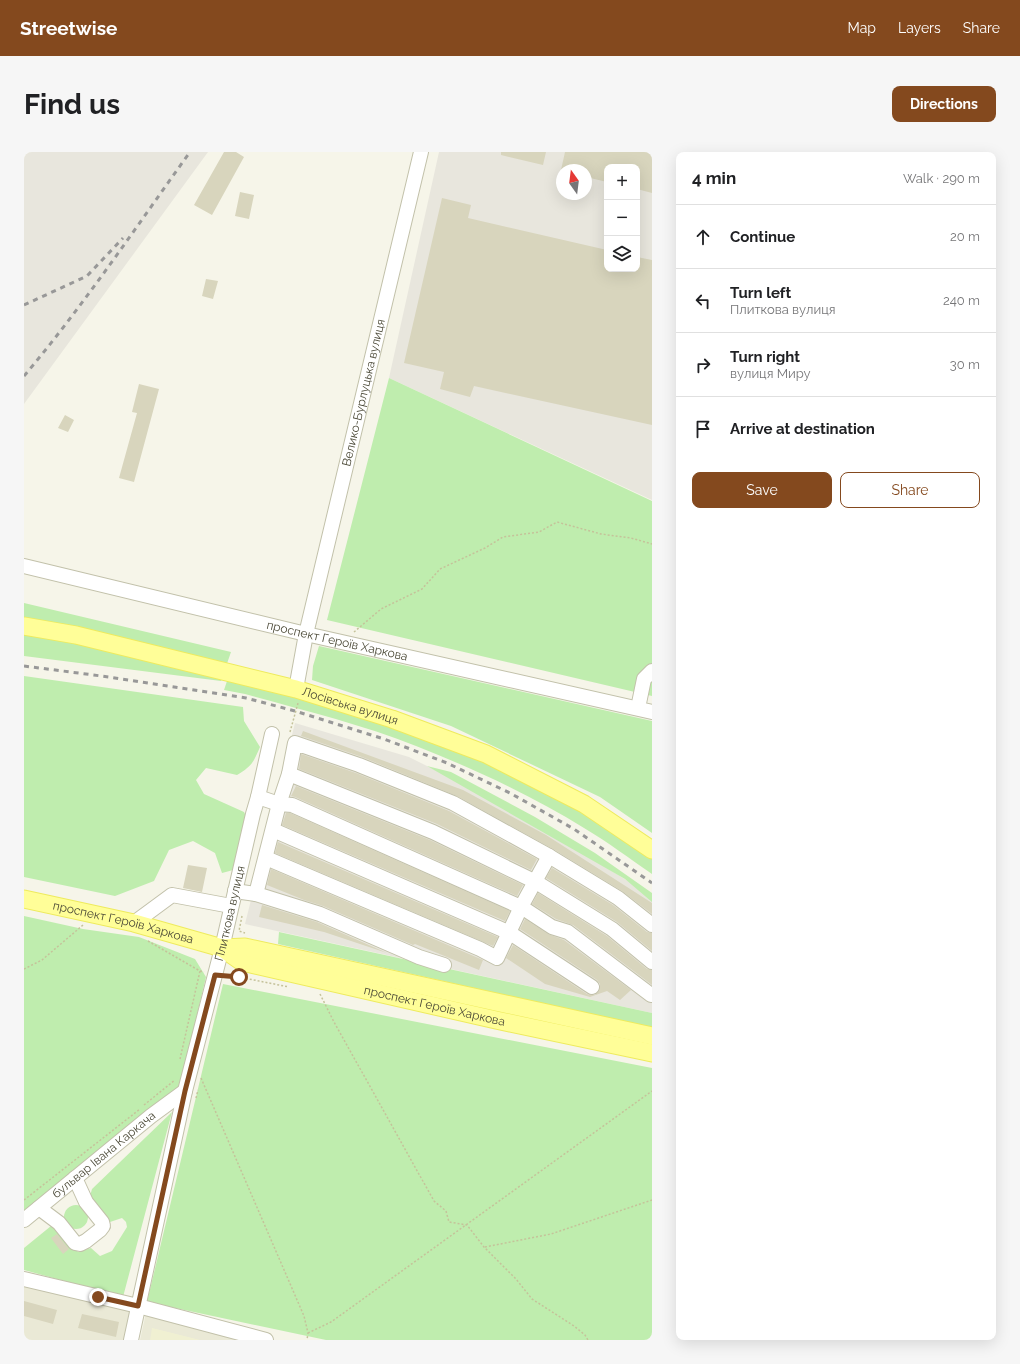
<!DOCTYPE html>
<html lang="en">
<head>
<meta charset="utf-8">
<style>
  :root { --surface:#fff; --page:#f6f6f6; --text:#202124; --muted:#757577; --line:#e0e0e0; --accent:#84491e }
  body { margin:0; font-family:Raleway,sans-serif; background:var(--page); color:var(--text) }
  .controls { position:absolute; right:12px; top:12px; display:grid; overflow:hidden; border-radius:8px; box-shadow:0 4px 16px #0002 }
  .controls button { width:36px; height:36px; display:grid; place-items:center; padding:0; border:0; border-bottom:1px solid var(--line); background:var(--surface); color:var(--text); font:20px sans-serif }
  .compass { position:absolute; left:532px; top:12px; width:36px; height:36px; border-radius:50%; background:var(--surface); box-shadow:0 4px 16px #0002; rotate:346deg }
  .stop { position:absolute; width:12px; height:12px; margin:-9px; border:3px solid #84491e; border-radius:50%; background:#fff }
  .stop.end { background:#84491e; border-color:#fff; box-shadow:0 1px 4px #0008 }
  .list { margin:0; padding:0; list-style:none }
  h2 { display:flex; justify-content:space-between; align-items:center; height:52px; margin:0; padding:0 16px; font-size:17px }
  h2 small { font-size:13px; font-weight:400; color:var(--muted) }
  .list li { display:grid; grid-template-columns:26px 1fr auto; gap:12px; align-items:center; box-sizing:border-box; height:64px; padding:0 16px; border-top:1px solid var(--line) }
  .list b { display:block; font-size:15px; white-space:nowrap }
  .list p { margin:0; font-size:13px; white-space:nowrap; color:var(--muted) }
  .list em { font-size:13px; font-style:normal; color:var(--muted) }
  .actions { display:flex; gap:8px; padding:12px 16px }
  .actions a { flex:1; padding:9px 0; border:1px solid var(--accent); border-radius:8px; text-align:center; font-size:14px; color:var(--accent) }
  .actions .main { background:var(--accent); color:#fff }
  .icon { flex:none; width:22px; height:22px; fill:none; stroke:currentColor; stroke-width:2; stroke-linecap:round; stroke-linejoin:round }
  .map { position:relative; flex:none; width:628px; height:1188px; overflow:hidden; border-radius:8px }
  header { display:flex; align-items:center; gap:24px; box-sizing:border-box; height:56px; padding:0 20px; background:var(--accent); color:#fff }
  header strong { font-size:19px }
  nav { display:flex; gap:22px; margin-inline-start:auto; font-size:14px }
  .intro { display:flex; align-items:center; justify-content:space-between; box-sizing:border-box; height:96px; padding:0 24px }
  h1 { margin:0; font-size:28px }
  .button { padding:10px 18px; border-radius:8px; background:var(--accent); color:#fff; font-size:14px; font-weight:700 }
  main { display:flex; gap:24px; padding:0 24px }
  aside { flex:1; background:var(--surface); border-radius:8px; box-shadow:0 4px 16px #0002 }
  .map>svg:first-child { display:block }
</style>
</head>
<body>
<header>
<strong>Streetwise</strong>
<nav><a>Map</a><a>Layers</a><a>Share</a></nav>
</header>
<div class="intro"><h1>Find us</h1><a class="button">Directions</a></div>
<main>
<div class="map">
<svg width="628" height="1188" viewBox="0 0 628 1188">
  <rect width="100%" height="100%" fill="#f6f5e9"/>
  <path fill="#eae9d6" d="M0 1129 113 1155 105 1188H0Z
    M122 1161 238 1188H116Z"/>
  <path fill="#e8e6dd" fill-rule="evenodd" d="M0 0H184L0 252Z
    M415 0H628V348L365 226ZM583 15H613V117H583ZM538 18H562V42H538Z
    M271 571 385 605 481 653 628 744V861L221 772Z"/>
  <path fill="#f0f0d2" d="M128 1176 176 1188H126Z"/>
  <path fill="#bfedae" d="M365 226 628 349V544L303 468Z
    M0 451 207 500 197 529 0 504Z
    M295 494 628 569V681L576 645 427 574 288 528 289 514Z
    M0 524 219 555 220 569 236 595C229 611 228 614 213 623L182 616 172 628 180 642 220 660 224 668 213 717 198 721 191 701 169 689 145 698 130 729 91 744 0 725Z
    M204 526 257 536 477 610 628 698V722C606 707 584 690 560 676 509 644 448 616 392 594 337 572 278 558 221 542L200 538Z
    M403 614 427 620 511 665 571 701 628 741V750L601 727Z
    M0 764 59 777 115 785 171 807 182 825 156 934 0 1061Z
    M255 780 628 861V876L254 792Z
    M199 832 628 916V1188H302L123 1150Z
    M148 960 99 1145 0 1118V1096L27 1074 37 1079 54 1100 67 1096 76 1104 88 1099 103 1075 102 1070 98 1066 86 1070 69 1050 66 1044 68 1037Z
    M40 1065a12 12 0 1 1 24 0a12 12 0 1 1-24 0Z"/>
  <path fill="#d8d5bd" d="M200 0H212L220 5 188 63 170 53Z
    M477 0H522L519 13 477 3Z
    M541 0H628V41L613 37V15H583V30L562 25V18H537Z
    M216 40 230 43 225 67 211 64Z
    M418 46 447 53 444 66 583 98V117H613V105L628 108V273L450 234 446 245 416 237 420 220 380 211Z
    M182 127 194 129 189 147 178 144Z
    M115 232 135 237 110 330 95 326 113 261 108 260Z
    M41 263 50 268 44 280 34 276Z
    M279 579 439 638 522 683 628 751V762L598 739 529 697 433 644 338 605 277 584Z
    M277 602 332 621 425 659 513 707 507 718 413 672 275 617Z
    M272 634 406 688 499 733 493 744 271 645 267 644Z
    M262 661H266L486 759 481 769 258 673Z
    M254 690 474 785 469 794 251 701Z
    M164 713 183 716 178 740 159 736Z
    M528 716 589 753 623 780 628 781V799L593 770 522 726Z
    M247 717 452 805 459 808 455 818 391 792 389 793 299 754 280 748 243 733Z
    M514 741 583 784 623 817 628 818V833L549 773 532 767 508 752Z
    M238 753 293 770 363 801 300 780 235 765Z
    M501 767 524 782 540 788 607 838 596 848 583 839 566 845 521 832 482 806 489 793 563 842 567 843H571L575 839 576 832 573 828 496 777Z
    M33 1082 45 1097 39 1102 27 1086Z
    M0 1149 33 1158 29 1172 0 1164Z
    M58 1162 95 1170 92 1185 54 1176Z"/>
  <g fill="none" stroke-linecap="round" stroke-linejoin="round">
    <g stroke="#c2c1aa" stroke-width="16">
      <g id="minor">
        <path id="s1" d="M0 414 282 482 628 560"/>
        <path id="s2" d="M272 537 282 482 397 0"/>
        <path d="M614 556 620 527 628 519"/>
        <path d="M265 622 409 680 512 730 588 777 628 810"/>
        <path d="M234 645 255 652 268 653 499 756 528 775 544 780 627 843"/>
        <path d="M249 678 486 781 568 835"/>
        <path d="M242 706 456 797 473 806 497 755 525 704"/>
        <path d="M211 739 232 742 255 652 265 622 271 591 335 613 429 651 525 704 594 746 628 773"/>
        <path d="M232 742 296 762 395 805 420 813"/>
        <path d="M110 771 148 743 207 754"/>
        <path d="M15 1056 35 1071 51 1091 56 1092 62 1089 76 1078 79 1074 78 1070 62 1050 51 1026"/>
        <path id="s3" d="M0 1068 127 964 161 939"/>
        <path d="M0 1127 114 1154 242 1188"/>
        <path id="s4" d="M107 1188 161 939 198 796 229 662 234 645 248 582"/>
      </g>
    </g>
    <g stroke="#eeeb5e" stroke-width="19">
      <g id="major">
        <path id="s5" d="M0 474 52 483 272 537 368 567 462 602 560 652 628 698"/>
        <path id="s6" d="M0 747 110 771 198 796 218 810 472 868 628 901"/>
        <path d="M198 796 221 795 628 884"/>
      </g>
    </g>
    <path stroke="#c5c29a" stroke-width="1.5" stroke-dasharray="2 2" stroke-linecap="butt" d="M330 480 357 457 398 437 416 417 461 396 479 385 515 380 533 370 577 382 607 386 628 392
      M266 580 274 551
      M218 764 215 779 221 781
      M124 789 176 819 180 820
      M0 817 18 808 59 773
      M202 824 215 825 265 835
      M296 842 310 870 410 1049 422 1059 425 1070 443 1073 460 1095 492 1127 508 1147 550 1174 561 1183 564 1188
      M156 907 176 819
      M177 926 280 1164 284 1181 283 1188
      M172 946 174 938
      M120 953 151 928
      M0 1048 116 957
      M461 1095 527 1082 628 1048
      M284 1181 307 1170 628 939"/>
    <use href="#minor" stroke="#fff" stroke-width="14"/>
    <use href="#major" stroke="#fffe98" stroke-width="17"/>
    <path stroke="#989898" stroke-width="3" stroke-dasharray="5 5" stroke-linecap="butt" d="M0 153 63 124 99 86
      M0 224C60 153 112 75 166 0
      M0 514 85 525 222 546 271 559 360 587 423 611 486 641 550 677 628 731"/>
  </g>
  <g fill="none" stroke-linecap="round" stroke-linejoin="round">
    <path stroke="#84491e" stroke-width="5" d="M74 1145 114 1154 161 939 191 823 215 825"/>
  </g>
  <g text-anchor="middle" stroke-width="3" stroke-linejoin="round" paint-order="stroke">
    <g font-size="12" fill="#4a4836" stroke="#fff">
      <text dy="4" stroke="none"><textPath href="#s2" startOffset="304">Велико-Бурлуцька вулиця</textPath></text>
      <text dy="4" stroke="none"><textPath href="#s1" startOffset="322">проспект Героїв Харкова</textPath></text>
      <text dy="4" stroke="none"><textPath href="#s5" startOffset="336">Лосівська вулиця</textPath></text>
      <text dy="4" stroke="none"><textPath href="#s4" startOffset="438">Плиткова вулиця</textPath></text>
      <text dy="4" stroke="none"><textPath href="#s6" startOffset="102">проспект Героїв Харкова</textPath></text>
      <text dy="4" stroke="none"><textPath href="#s6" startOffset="426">проспект Героїв Харкова</textPath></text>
      <text dy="4" stroke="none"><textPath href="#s3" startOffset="103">бульвар Івана Каркача</textPath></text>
    </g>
  </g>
</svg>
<div class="controls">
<button>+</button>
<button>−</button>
<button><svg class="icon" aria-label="layers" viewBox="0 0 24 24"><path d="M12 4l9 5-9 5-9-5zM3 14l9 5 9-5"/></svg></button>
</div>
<svg class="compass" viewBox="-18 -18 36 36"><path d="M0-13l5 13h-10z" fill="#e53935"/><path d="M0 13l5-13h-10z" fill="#757577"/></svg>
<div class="stop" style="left:215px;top:825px"></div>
<div class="stop end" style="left:74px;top:1145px"></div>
</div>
<aside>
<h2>4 min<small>Walk · 290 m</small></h2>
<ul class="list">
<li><svg class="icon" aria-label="ahead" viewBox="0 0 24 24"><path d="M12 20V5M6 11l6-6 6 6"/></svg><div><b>Continue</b></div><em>20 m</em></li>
<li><svg class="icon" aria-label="left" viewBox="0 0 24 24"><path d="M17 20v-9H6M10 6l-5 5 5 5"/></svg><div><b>Turn left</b><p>Плиткова вулиця</p></div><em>240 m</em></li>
<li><svg class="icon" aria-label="right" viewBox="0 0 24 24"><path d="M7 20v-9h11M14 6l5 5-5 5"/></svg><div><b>Turn right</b><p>вулиця Миру</p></div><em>30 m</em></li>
<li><svg class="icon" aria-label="arrive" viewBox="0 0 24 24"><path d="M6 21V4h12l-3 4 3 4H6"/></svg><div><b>Arrive at destination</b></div></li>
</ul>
<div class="actions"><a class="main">Save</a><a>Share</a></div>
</aside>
</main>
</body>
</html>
